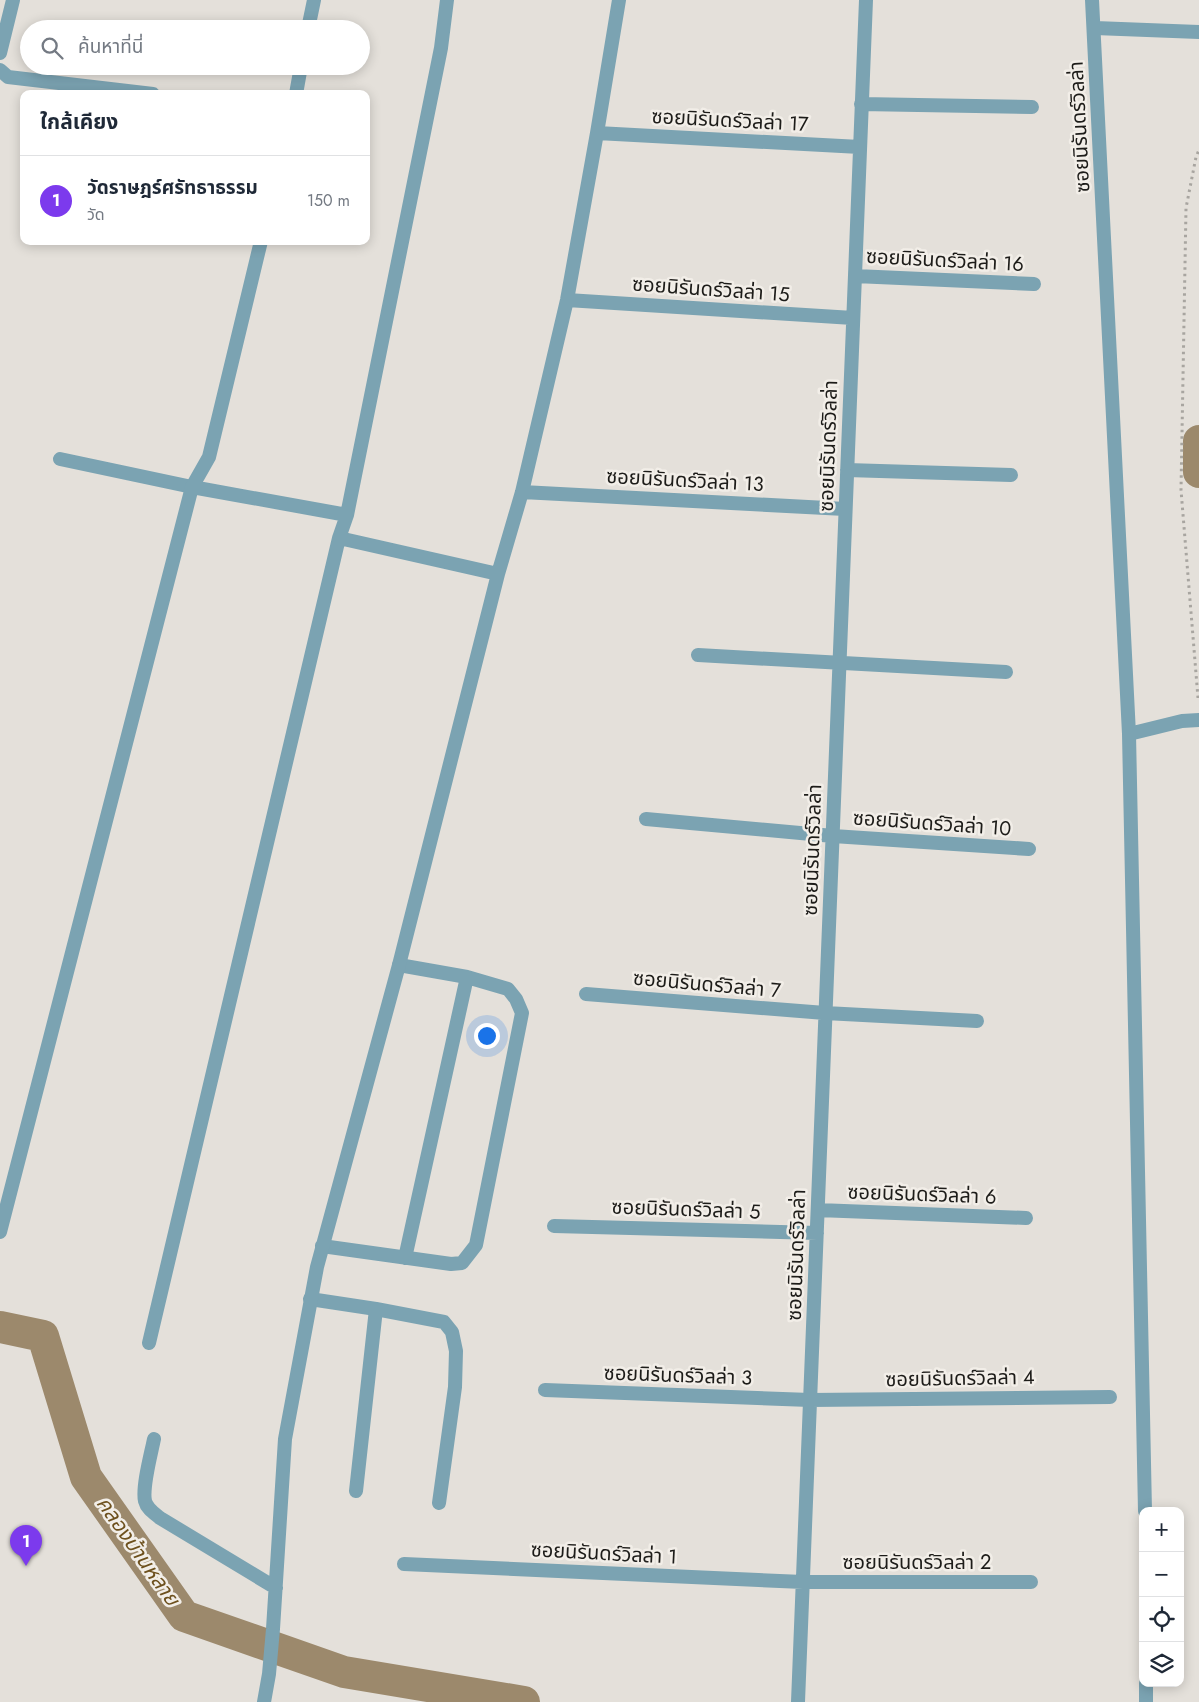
<!DOCTYPE html>
<html lang="th">
<head>
<meta charset="utf-8">
<style>
  :root { --surface:#fff; --page:#f2f2f3; --text:#1f2937; --muted:#747a83; --line:#e0e1e3; --accent:#7c3aed }
  body { margin:0; font-family:Jost,"Noto Sans Thai",sans-serif; background:var(--page); color:var(--text) }
  .controls { position:absolute; right:15px; bottom:15px; display:grid; overflow:hidden; border-radius:10px; box-shadow:0 2px 12px #0003 }
  .controls button { width:45px; height:45px; display:grid; place-items:center; padding:0; border:0; border-bottom:1px solid var(--line); background:var(--surface); color:var(--text); font:25px sans-serif }
  .you { position:absolute; left:486px; top:1035px; width:18px; height:18px; margin:-12px; border:4px solid #fff; border-radius:50%; background:#1a73e8; box-shadow:0 0 0 8px #1a73e833 }
  .badge { display:grid; place-items:center; width:32px; height:32px; border-radius:50%; background:var(--accent); color:#fff; font-size:16px; font-weight:700 }
  .pin { position:absolute; translate:-50% -41px; filter:drop-shadow(0 1px 2px #0008) }
  .pin::after { content:''; position:absolute; top:26px; width:18px; height:15px; background:inherit; clip-path:polygon(0 0,100% 0,50% 100%) }
  .list { margin:0; padding:0; list-style:none }
  h2 { display:flex; justify-content:space-between; align-items:center; height:65px; margin:0; padding:0 20px; font-size:21px }
  h2 small { font-size:16px; font-weight:400; color:var(--muted) }
  .list li { display:grid; grid-template-columns:32px 1fr auto; gap:15px; align-items:center; box-sizing:border-box; height:90px; padding:0 20px; border-top:1px solid var(--line) }
  .list b { display:block; font-size:19px; white-space:nowrap }
  .list p { margin:0; font-size:16px; white-space:nowrap; color:var(--muted) }
  .list em { font-size:16px; font-style:normal; color:var(--muted) }
  .icon { flex:none; width:28px; height:28px; fill:none; stroke:currentColor; stroke-width:2; stroke-linecap:round; stroke-linejoin:round }
  .map { position:relative; flex:none; width:1199px; height:1702px; overflow:hidden }
  .search { position:absolute; background:var(--surface); box-shadow:0 2px 12px #0003; left:20px; top:20px; width:350px; height:55px; display:flex; align-items:center; gap:12px; box-sizing:border-box; padding:0 18px; border-radius:28px; color:var(--muted); font-size:19px }
  .panel { position:absolute; background:var(--surface); box-shadow:0 2px 12px #0003; left:20px; top:90px; width:350px; height:155px; border-radius:10px }
  .map>svg:first-child { display:block }
</style>
</head>
<body>
<div class="map">
<svg width="1199" height="1702" viewBox="0 0 1199 1702">
  <rect width="100%" height="100%" fill="#e4e0da"/>
  <g fill="none" stroke-linecap="round" stroke-linejoin="round">
    <path stroke="#9c896c" stroke-width="32" d="M1199 441V472
      M0 1327 43 1336 86 1477 184 1616 344 1672 524 1702"/>
    <path stroke="#a8a5a0" stroke-width="3" stroke-dasharray="2.5 4" stroke-linecap="butt" d="M1198 698 1181 490 1186 208 1196 157 1199 150"/>
    <path stroke="#7ba3b2" stroke-width="14" d="M60 459 192 487
      M322 1246 451 1264 462 1263 476 1245 522 1013 516 999 508 989 467 977 399 965
      M405 1258 467 977
      M310 1299 376 1309 444 1322 452 1332 456 1351 455 1387 439 1503
      M356 1491 376 1309"/>
    <path stroke="#7ba3b2" stroke-width="14" d="M1092 0 1129 734 1145 1511
      M1095 28 1199 32
      M308 29 314 0
      M0 53 13 0
      M0 70 8 77 153 94
      M296 94 301 66
      M861 104 1032 107
      M597 133 860 147
      M855 276 1034 284
      M567 300 853 318
      M847 470 1011 475
      M192 487 347 515
      M522 492 845 509
      M339 538 498 574
      M698 655 1006 672
      M1129 734 1182 721 1199 720
      M646 819 833 836 1029 849
      M586 994 825 1013 977 1021
      M818 1210 1026 1218
      M554 1226 817 1233
      M0 1232 192 487 209 457 261 241
      M149 1343 339 538 347 515 441 48 447 0
      M545 1390 810 1400 1110 1397
      M154 1439C151 1454 142 1487 145 1501 147 1509 154 1513 160 1518L276 1588
      M404 1564 803 1582H1031
      M1146 1683V1702
      M264 1702 269 1674 273 1629 285 1439 317 1267 399 965 498 574 522 492 567 300 597 133 619 0
      M798 1702 866 0"/>
  </g>
  <g text-anchor="middle" stroke-width="5" stroke-linejoin="round" paint-order="stroke">
    <g font-size="20" fill="#1d1c19" stroke="#f2eee8">
      <text transform="translate(730 120) rotate(3)" y="7">ซอยนิรันดร์วิลล่า 17</text>
      <text transform="translate(1079 127) rotate(-93)" y="7">ซอยนิรันดร์วิลล่า</text>
      <text transform="translate(945 260) rotate(3)" y="7">ซอยนิรันดร์วิลล่า 16</text>
      <text transform="translate(711 289) rotate(4)" y="7">ซอยนิรันดร์วิลล่า 15</text>
      <text transform="translate(828 446) rotate(-88)" y="7">ซอยนิรันดร์วิลล่า</text>
      <text transform="translate(685 480) rotate(3)" y="7">ซอยนิรันดร์วิลล่า 13</text>
      <text transform="translate(932 823) rotate(4)" y="7">ซอยนิรันดร์วิลล่า 10</text>
      <text transform="translate(812 850) rotate(-88)" y="7">ซอยนิรันดร์วิลล่า</text>
      <text transform="translate(707 984) rotate(5)" y="7">ซอยนิรันดร์วิลล่า 7</text>
      <text transform="translate(922 1194) rotate(2)" y="7">ซอยนิรันดร์วิลล่า 6</text>
      <text transform="translate(686 1209) rotate(2)" y="7">ซอยนิรันดร์วิลล่า 5</text>
      <text transform="translate(796 1255) rotate(-88)" y="7">ซอยนิรันดร์วิลล่า</text>
      <text transform="translate(678 1375) rotate(2)" y="7">ซอยนิรันดร์วิลล่า 3</text>
      <text transform="translate(960 1378) rotate(-1)" y="7">ซอยนิรันดร์วิลล่า 4</text>
      <text transform="translate(604 1553) rotate(3)" y="7">ซอยนิรันดร์วิลล่า 1</text>
      <text x="917" y="1569">ซอยนิรันดร์วิลล่า 2</text>
    </g>
    <g font-size="21" font-style="italic" fill="#6d501d" stroke="#f2eee8">
      <text transform="translate(138 1551) rotate(55)" y="7">คลองบ้านหลาย</text>
    </g>
  </g>
</svg>
<div class="controls">
<button>+</button>
<button>−</button>
<button><svg class="icon" aria-label="locate" viewBox="0 0 24 24"><circle cx="12" cy="12" r="6"/><path d="M12 2v4M12 18v4M2 12h4M18 12h4"/></svg></button>
<button><svg class="icon" aria-label="layers" viewBox="0 0 24 24"><path d="M12 4l9 5-9 5-9-5zM3 14l9 5 9-5"/></svg></button>
</div>
<div class="you"></div>
<div class="pin badge" style="left:26px;top:1566px">1</div>
<div class="search"><svg class="icon" aria-label="search" viewBox="0 0 24 24"><circle cx="10" cy="10" r="6"/><path d="M15 15l6 6"/></svg>ค้นหาที่นี่</div>
<section class="panel">
<h2>ใกล้เคียง<small></small></h2>
<ul class="list">
<li><span class="badge">1</span><div><b>วัดราษฎร์ศรัทธาธรรม</b><p>วัด</p></div><em>150 m</em></li>
</ul>
</section>
</div>
</body>
</html>
